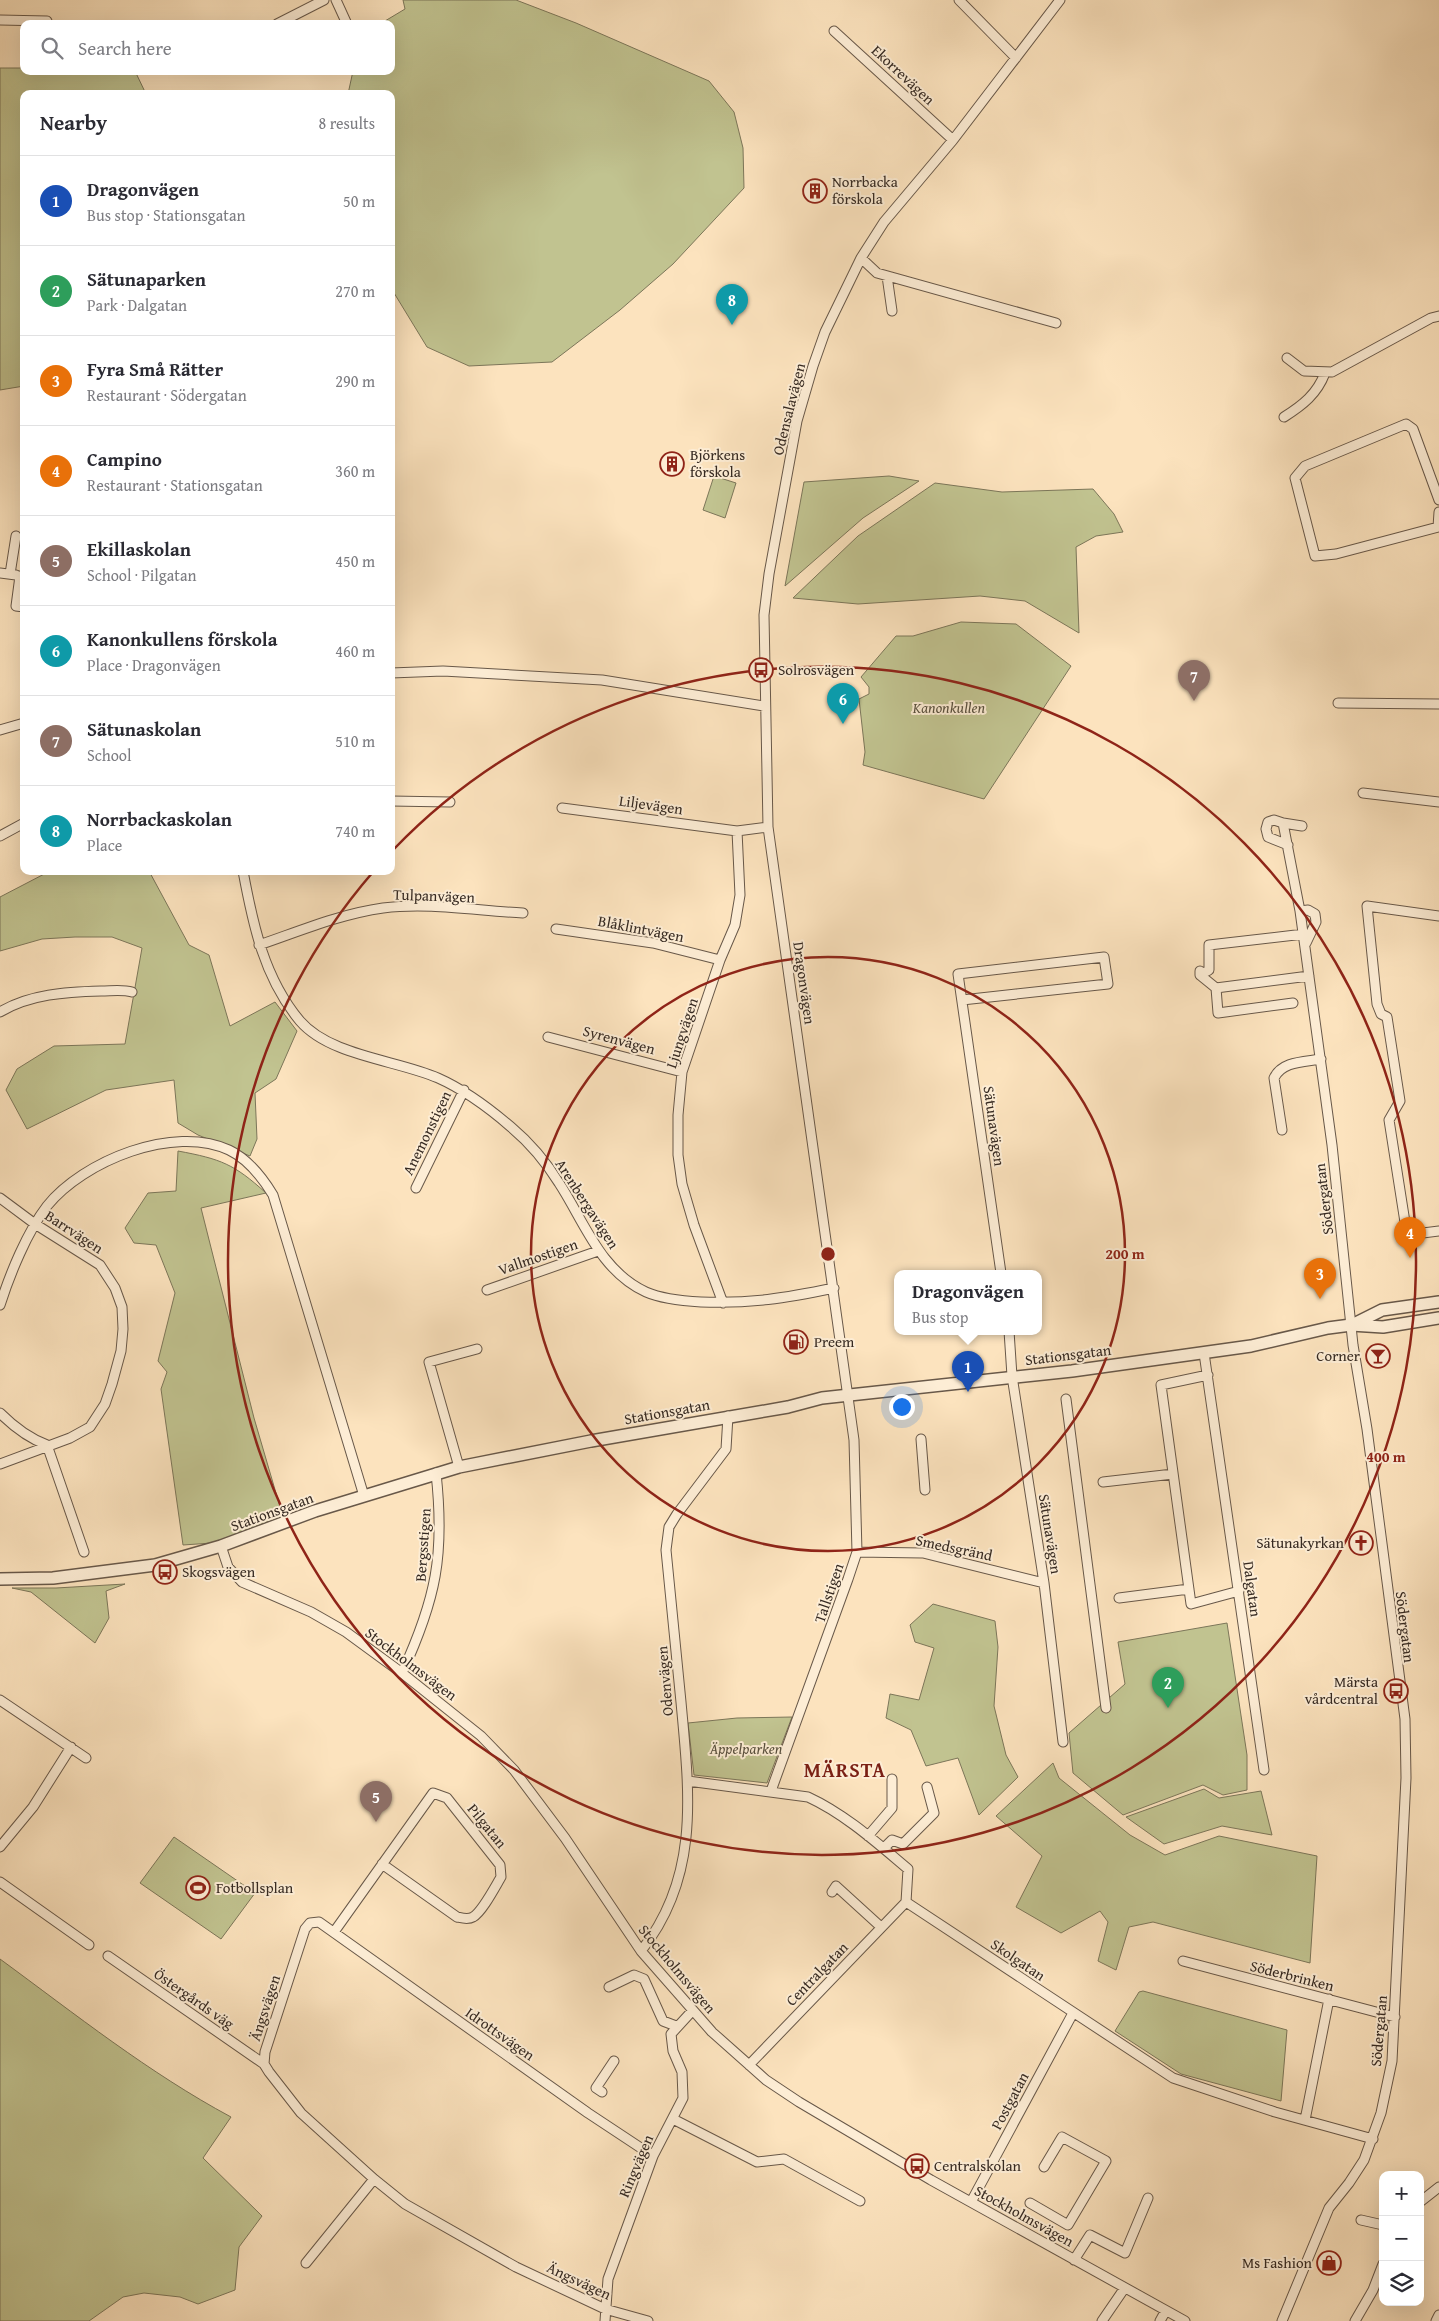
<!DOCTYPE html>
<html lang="en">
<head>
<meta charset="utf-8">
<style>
  :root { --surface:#fff; --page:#f2f2f3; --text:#2b2b33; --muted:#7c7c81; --line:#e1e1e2; --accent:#2563eb }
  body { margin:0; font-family:"Gentium Book Plus",serif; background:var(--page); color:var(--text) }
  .controls { position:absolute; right:15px; bottom:15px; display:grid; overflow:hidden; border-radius:10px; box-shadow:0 5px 20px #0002 }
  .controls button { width:45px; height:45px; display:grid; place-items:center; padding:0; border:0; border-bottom:1px solid var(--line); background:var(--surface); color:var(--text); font:25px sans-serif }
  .you { position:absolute; left:901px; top:1406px; width:18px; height:18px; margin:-12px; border:4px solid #fff; border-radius:50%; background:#1a73e8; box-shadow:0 0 0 8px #1a73e833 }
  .badge { display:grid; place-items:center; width:32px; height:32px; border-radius:50%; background:var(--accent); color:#fff; font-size:16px; font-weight:700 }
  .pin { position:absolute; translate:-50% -41px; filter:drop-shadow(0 1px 2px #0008) }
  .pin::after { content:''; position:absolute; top:26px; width:18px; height:15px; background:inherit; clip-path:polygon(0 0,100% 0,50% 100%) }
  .popup { position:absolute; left:894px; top:1270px; width:148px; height:65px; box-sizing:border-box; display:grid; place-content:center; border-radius:10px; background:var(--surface); filter:drop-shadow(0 1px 4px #0005); font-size:16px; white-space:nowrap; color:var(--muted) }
  .popup b { font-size:19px; color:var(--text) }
  .popup::after { content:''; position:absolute; left:50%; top:100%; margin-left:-10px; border:10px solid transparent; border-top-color:var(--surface) }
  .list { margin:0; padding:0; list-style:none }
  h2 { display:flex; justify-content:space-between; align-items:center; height:65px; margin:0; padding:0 20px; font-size:21px }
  h2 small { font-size:16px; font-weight:400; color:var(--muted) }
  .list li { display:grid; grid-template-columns:32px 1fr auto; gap:15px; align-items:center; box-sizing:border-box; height:90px; padding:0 20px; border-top:1px solid var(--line) }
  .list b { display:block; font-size:19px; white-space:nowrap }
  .list p { margin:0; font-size:16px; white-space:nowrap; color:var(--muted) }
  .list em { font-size:16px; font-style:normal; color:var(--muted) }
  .icon { flex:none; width:28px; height:28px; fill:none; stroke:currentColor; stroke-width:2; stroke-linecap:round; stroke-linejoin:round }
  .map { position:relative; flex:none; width:1439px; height:2321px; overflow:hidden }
  .search { position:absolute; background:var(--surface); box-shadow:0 5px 20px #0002; left:20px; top:20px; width:375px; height:55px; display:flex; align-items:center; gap:12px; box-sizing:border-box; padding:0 18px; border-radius:10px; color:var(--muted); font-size:19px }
  .panel { position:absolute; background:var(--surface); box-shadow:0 5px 20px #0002; left:20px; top:90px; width:375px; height:785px; border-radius:10px }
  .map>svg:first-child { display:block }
</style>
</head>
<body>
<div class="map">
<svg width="1439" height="2321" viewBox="0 0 1439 2321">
  <rect width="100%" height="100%" fill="#fce3be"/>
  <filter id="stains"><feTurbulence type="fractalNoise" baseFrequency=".004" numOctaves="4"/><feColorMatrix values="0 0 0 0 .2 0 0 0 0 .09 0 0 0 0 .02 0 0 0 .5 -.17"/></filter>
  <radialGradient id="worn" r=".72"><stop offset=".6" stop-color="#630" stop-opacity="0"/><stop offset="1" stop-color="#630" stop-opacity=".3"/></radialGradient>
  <path fill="#c1c390" stroke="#7c7659" d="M403 0H516L576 23 709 81 734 112 743 148 744 188 673 264 620 310 552 362 469 366 427 347 391 288V94H348L353 71H391V24H380L405 9Z
    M0 68H24V71H135L146 94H24V386L0 390Z
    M714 476 736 483 725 518 703 510Z
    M889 476 919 481 863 518 785 586 804 482Z
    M935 483 1002 492 1093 489 1114 514 1123 532 1096 536 1076 547 1079 633 1025 601 980 596 858 604 793 598 858 536Z
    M961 622 1016 624 1071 666 984 799 863 765 865 752 859 699 869 694V687L861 677 896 636H913Z
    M50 871H149L189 945 209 955 230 1026 275 1002 297 1031 276 1079 255 1093 257 1139 250 1156 198 1135 178 1123 174 1080 106 1090 27 1129 6 1090 17 1069 54 1046 125 1044 142 948 112 937H75L42 939 0 951V897Z
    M178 1151C221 1159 234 1164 266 1193L201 1208 254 1418 283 1517 212 1543 183 1545 161 1389 167 1372 158 1361 175 1293 156 1245 134 1243 125 1228 148 1193 176 1191Z
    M125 1584 106 1591 109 1618 95 1643 31 1592 12 1588H56Z
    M933 1604 995 1621 998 1647 994 1706 1006 1755 1018 1777 979 1815 958 1758 926 1766 911 1730 886 1718 890 1694 919 1700 934 1648 915 1642 910 1625Z
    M1227 1623 1247 1755V1790L1223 1795 1203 1785 1123 1815 1073 1773 1069 1733 1125 1684 1118 1642Z
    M792 1717 767 1783 694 1775 688 1723 737 1718Z
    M1053 1763 1059 1778 1130 1835 1165 1855 1219 1836 1317 1856 1310 1963 1153 1922 1129 1927 1116 1970 1098 1961 1108 1922 1100 1911 1061 1933 1016 1907 1042 1856 996 1816Z
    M1204 1789 1219 1798 1261 1791 1272 1835 1222 1826 1164 1844 1126 1817Z
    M174 1837 255 1893 221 1939 140 1883Z
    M0 1959C75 2014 149 2073 231 2117L203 2158 262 2216 239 2247 235 2290 198 2304 180 2297 144 2293 123 2297 89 2321H0Z
    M1143 1991 1287 2030 1281 2101 1181 2074 1115 2031 1139 1992Z"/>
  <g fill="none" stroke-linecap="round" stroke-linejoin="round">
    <g stroke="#685849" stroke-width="11">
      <path id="minor" d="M336 0 347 24
        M959 0 1016 58
        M0 20 47 21
        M277 24 324 0
        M834 31 953 140
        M861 258 877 273 1056 323
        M887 276 892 311
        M1287 358 1304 371 1332 372 1431 318 1439 316
        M1284 417C1303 405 1317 394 1325 373
        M1439 500 1413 429 1406 424 1305 466 1295 478 1315 556 1336 554 1438 527 1439 512
        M0 573 16 575
        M10 574 16 536
        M20 576 16 606 24 607
        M391 673 443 671 602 680 764 706
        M1338 703 1439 704
        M0 730 24 723
        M1363 793 1439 802
        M391 801 450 802
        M562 808 737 831 768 827
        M1283 823 1274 820 1268 822 1266 829 1268 837 1288 845
        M0 836 24 823
        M243 871C253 925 264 978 300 1021 330 1056 397 1060 438 1078 465 1090 489 1108 511 1127 530 1143 546 1162 559 1183 584 1221 600 1271 646 1292 662 1299 683 1301 701 1302 750 1304 786 1298 834 1288
        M1300 911 1308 910 1315 914 1316 922 1306 943
        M1439 916 1367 906 1377 1004 1381 1014 1387 1017 1400 1101 1389 1120 1407 1235 1439 1231
        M556 929 653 943 720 960
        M259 945C300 931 340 914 383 908 429 902 478 911 523 913
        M1200 971V975L1216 988 1218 1013 1293 1003
        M1200 975 1209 970V945L1304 934
        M1216 988 1309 976
        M962 1000 1108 984 1104 957 958 974 1001 1273
        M0 1012C30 994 66 992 101 991 111 991 122 989 132 992
        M548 1037 682 1072
        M1282 1130 1274 1078C1282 1061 1304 1062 1321 1059
        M416 1188 464 1090
        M0 1198 35 1224 100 1265 115 1288 122 1307 123 1329 121 1351 112 1384 105 1404 90 1427 70 1438 0 1464
        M487 1290 598 1251
        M723 1303 694 1225 682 1184 678 1155V1115L682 1072 720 960 735 925 740 895 737 831
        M0 1305C10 1274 27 1232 47 1206 83 1161 174 1124 229 1150 248 1159 262 1177 273 1195L364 1496
        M1009 1331 1012 1376 1044 1583 1063 1742
        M1204 1353 1264 1770
        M1208 1375 1161 1385 1191 1604 1239 1591
        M1066 1399 1106 1708
        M0 1413C14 1427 28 1438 47 1445L84 1552
        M921 1439 925 1490
        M459 1467 429 1362 477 1349
        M1103 1482 1173 1474
        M221 1546 228 1567 242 1582 311 1612 346 1632 402 1673 481 1736 514 1770 565 1838 641 1951 712 2032 766 2080 799 2102 931 2180 1185 2321
        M857 1552 923 1553 1044 1583
        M1119 1598 1189 1589
        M402 1673C436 1599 445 1555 436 1473
        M0 1700 86 1758
        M688 1781 808 1797C845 1814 877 1843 908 1869L906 1902
        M771 1791 848 1579 857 1552 854 1440 768 827 764 615 769 574 797 421 813 366 825 332 861 258 884 222 953 140 1060 0
        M868 1836 892 1808V1779
        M0 1847 33 1807 71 1747
        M884 1848 892 1840 903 1844 934 1813 927 1787
        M0 1882 89 1945
        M832 1892 836 1886 881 1927
        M906 1902 1173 2078 1275 2112 1373 2139
        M334 1932 433 1793 447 1798 500 1865 501 1877C495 1887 482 1912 473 1917 468 1920 462 1918 457 1917L382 1864
        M641 1951C701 1876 689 1791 681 1702 676 1652 671 1601 666 1550L669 1527 677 1514 726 1449 728 1416
        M108 1956 264 2064
        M1183 1961 1395 2017
        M609 1987 634 1975 644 1979 663 2021 676 2026
        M749 2065 906 1902
        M602 2092 596 2088 614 2061
        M673 2119 757 2162 784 2159 860 2201
        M1305 2120 1329 1999
        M971 2202 1073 2013
        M1420 2202 1439 2187
        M1030 2203 1068 2225 1106 2161 1062 2137 1044 2167
        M1361 2220 1383 2225
        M1074 2260 1090 2235 1125 2253 1148 2198
        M306 2263 374 2179
        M605 2321 608 2279 653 2156 683 2098 682 2072 673 2051 671 2034 693 2010
        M648 2321 605 2309 516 2267 405 2204 374 2179 301 2113 269 2072 264 2064 265 2052 305 1929 310 1923 319 1922 588 2113 653 2156
        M1102 2321 1124 2289
        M1160 2321 1165 2312
        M1282 2321 1329 2208 1349 2183 1364 2160 1381 2113 1392 2061 1406 1778 1405 1719 1367 1429 1353 1345 1332 1145 1300 911 1283 823 1302 826
        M1355 2321 1373 2290 1383 2264
        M1436 2321 1439 2315"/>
    </g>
    <g stroke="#685849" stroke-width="14">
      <path id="tertiary" d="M1352 1325 1382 1310 1439 1302
        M0 1579 53 1578 155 1565 221 1546 315 1511 459 1467 591 1441 788 1407 822 1398 1072 1371 1251 1346 1328 1328 1351 1325 1383 1327 1439 1318"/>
    </g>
    <use href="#minor" stroke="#fdedd5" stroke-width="9"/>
    <use href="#tertiary" stroke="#fdedd5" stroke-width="11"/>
  </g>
  <g fill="none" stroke="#8f2418" stroke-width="2.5">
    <circle cx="828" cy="1254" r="297"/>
    <path d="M394 849A594 594 0 1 1 373 872"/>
  </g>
  <defs>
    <g id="building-ring" transform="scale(1.25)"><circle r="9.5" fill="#fdedd5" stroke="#8f2418" stroke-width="1.5"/><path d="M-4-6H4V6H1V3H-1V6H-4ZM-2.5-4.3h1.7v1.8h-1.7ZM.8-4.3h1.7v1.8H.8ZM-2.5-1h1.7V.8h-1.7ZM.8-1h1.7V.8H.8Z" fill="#8f2418"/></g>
    <g id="bus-ring" transform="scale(1.25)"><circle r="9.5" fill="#fdedd5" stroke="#8f2418" stroke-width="1.5"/><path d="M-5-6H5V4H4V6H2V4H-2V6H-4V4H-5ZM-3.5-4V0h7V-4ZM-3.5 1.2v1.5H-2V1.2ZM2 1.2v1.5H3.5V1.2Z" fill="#8f2418"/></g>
    <g id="fuel-ring" transform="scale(1.25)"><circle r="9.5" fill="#fdedd5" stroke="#8f2418" stroke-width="1.5"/><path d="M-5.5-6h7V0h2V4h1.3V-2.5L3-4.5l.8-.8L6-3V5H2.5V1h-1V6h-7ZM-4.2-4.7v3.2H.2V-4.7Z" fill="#8f2418"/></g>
    <g id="bar-ring" transform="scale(1.25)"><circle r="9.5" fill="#fdedd5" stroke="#8f2418" stroke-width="1.5"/><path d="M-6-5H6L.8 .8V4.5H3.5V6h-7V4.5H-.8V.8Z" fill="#8f2418"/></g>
    <g id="church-ring" transform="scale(1.25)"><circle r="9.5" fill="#fdedd5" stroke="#8f2418" stroke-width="1.5"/><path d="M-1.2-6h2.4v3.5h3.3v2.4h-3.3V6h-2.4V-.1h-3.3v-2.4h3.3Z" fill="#8f2418"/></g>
    <g id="stadium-ring" transform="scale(1.25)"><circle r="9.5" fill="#fdedd5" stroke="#8f2418" stroke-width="1.5"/><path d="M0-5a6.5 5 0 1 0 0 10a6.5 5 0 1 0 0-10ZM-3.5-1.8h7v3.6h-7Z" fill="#8f2418"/></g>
    <g id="shop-ring" transform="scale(1.25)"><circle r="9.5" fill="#fdedd5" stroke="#8f2418" stroke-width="1.5"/><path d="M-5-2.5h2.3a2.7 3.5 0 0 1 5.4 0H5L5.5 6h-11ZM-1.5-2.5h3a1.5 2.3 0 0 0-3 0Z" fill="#8f2418"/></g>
  </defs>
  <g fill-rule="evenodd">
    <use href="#building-ring" x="815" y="191"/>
    <use href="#building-ring" x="672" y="464"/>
    <use href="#bus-ring" x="761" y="670"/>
    <use href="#fuel-ring" x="796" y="1342"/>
    <use href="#bar-ring" x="1378" y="1356"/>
    <use href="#church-ring" x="1361" y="1543"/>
    <use href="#bus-ring" x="165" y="1572"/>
    <use href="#bus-ring" x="1396" y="1691"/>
    <use href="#stadium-ring" x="198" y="1888"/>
    <use href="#bus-ring" x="917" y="2166"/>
    <use href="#shop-ring" x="1329" y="2263"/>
  </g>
  <g text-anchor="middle" stroke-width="4" stroke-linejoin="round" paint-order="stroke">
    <g font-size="15" fill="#362a22" stroke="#fdedd5">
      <text transform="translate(903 75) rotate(43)" y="5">Ekorrevägen</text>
      <text transform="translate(789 409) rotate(-76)" y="5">Odensalavägen</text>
      <text transform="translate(651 805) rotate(8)" y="5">Liljevägen</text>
      <text transform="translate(434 896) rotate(2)" y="5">Tulpanvägen</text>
      <text transform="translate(641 929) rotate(11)" y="5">Blåklintvägen</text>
      <text transform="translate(804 983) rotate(82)" y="5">Dragonvägen</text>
      <text transform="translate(682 1033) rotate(-72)" y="5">Ljungvägen</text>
      <text transform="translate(619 1040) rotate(15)" y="5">Syrenvägen</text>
      <text transform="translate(994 1126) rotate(82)" y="5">Sätunavägen</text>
      <text transform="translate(427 1133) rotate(-64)" y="5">Anemonstigen</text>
      <text transform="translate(1324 1199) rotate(-97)" y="5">Södergatan</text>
      <text transform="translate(587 1204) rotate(57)" y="5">Arenbergavägen</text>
      <text transform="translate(74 1232) rotate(33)" y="5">Barrvägen</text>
      <text transform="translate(538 1257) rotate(-19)" y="5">Vallmostigen</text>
      <text transform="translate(1068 1355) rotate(-7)" y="5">Stationsgatan</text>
      <text transform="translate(667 1412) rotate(-10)" y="5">Stationsgatan</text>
      <text transform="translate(272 1512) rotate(-20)" y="5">Stationsgatan</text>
      <text transform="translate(1050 1534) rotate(81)" y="5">Sätunavägen</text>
      <text transform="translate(423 1545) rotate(-86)" y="5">Bergsstigen</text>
      <text transform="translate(954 1548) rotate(12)" y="5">Smedsgränd</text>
      <text transform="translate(1252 1589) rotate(82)" y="5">Dalgatan</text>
      <text transform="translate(829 1593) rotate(-71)" y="5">Tallstigen</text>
      <text transform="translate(1405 1627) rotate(83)" y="5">Södergatan</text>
      <text transform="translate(411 1664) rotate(37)" y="5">Stockholmsvägen</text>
      <text transform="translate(665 1681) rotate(-95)" y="5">Odenvägen</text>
      <text transform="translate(487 1826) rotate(51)" y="5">Pilgatan</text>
      <text transform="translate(1018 1960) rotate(34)" y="5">Skolgatan</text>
      <text transform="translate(677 1969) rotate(50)" y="5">Stockholmsvägen</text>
      <text transform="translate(817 1974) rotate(-46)" y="5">Centralgatan</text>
      <text transform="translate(1292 1976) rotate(14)" y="5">Söderbrinken</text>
      <text transform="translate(194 1999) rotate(35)" y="5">Östergårds väg</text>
      <text transform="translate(265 2008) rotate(-72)" y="5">Ängsvägen</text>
      <text transform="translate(1379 2031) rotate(-85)" y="5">Södergatan</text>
      <text transform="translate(500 2034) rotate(35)" y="5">Idrottsvägen</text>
      <text transform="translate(1010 2101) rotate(-62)" y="5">Postgatan</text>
      <text transform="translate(636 2166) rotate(-67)" y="5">Ringvägen</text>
      <text transform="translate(1024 2216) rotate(29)" y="5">Stockholmsvägen</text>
      <text transform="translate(579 2281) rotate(25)" y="5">Ängsvägen</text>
    </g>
    <g font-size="15" fill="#362a22" stroke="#fdedd5" text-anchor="start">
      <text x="832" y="187">Norrbacka<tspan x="832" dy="17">förskola</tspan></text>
      <text x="690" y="460">Björkens<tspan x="690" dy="17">förskola</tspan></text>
      <text x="778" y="675">Solrosvägen</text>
      <text x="814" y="1347">Preem</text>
      <text x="1360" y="1361" text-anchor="end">Corner</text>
      <text x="1344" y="1548" text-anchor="end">Sätunakyrkan</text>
      <text x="182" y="1577">Skogsvägen</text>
      <text x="1378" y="1687" text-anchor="end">Märsta<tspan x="1378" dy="17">vårdcentral</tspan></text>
      <text x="216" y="1893">Fotbollsplan</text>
      <text x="934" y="2171">Centralskolan</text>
      <text x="1312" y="2268" text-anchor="end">Ms Fashion</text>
    </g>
    <g font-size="15" font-style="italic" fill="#59503e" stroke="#fdedd5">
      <text x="949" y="713">Kanonkullen</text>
      <text x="746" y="1754">Äppelparken</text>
    </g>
    <g font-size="20" font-weight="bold" letter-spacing="1" fill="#7a1f14" stroke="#fdedd5">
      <text x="845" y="1777">MÄRSTA</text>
    </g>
  </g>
  <circle cx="828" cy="1254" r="8" fill="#8f2418" stroke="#fdedd5" stroke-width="2.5"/>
  <g font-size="15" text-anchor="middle" font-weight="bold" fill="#8f2418" stroke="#fdedd5" stroke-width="4" stroke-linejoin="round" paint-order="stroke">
    <text x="1125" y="1259">200 m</text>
    <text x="1386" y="1462">400 m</text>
  </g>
  <rect width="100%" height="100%" filter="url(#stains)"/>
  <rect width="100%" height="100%" fill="url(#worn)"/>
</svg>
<div class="controls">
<button>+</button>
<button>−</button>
<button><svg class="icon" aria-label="layers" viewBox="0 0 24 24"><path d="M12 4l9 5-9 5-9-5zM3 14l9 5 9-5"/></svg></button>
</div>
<div class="you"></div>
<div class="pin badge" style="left:968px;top:1392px;background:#1a4fb4">1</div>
<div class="popup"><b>Dragonvägen</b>Bus stop</div>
<div class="pin badge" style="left:1168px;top:1708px;background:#2e9e5b">2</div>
<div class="pin badge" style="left:1320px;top:1299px;background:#e8710a">3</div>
<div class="pin badge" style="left:1410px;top:1258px;background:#e8710a">4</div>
<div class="pin badge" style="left:376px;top:1822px;background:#8d6e63">5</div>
<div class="pin badge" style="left:843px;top:724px;background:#0f9aa8">6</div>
<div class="pin badge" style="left:1194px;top:701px;background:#8d6e63">7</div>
<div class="pin badge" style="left:732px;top:325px;background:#0f9aa8">8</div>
<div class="search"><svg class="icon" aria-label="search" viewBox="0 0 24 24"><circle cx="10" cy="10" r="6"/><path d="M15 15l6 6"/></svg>Search here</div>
<section class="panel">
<h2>Nearby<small>8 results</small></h2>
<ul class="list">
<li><span class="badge" style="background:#1a4fb4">1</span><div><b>Dragonvägen</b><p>Bus stop · Stationsgatan</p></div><em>50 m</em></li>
<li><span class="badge" style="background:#2e9e5b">2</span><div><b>Sätunaparken</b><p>Park · Dalgatan</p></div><em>270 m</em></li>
<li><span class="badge" style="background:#e8710a">3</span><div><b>Fyra Små Rätter</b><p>Restaurant · Södergatan</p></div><em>290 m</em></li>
<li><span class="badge" style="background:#e8710a">4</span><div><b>Campino</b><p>Restaurant · Stationsgatan</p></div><em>360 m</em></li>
<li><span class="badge" style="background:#8d6e63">5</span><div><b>Ekillaskolan</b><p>School · Pilgatan</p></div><em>450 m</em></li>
<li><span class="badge" style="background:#0f9aa8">6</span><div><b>Kanonkullens förskola</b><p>Place · Dragonvägen</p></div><em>460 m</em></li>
<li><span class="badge" style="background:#8d6e63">7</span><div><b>Sätunaskolan</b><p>School</p></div><em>510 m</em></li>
<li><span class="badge" style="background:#0f9aa8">8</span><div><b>Norrbackaskolan</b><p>Place</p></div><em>740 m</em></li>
</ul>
</section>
</div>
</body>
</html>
